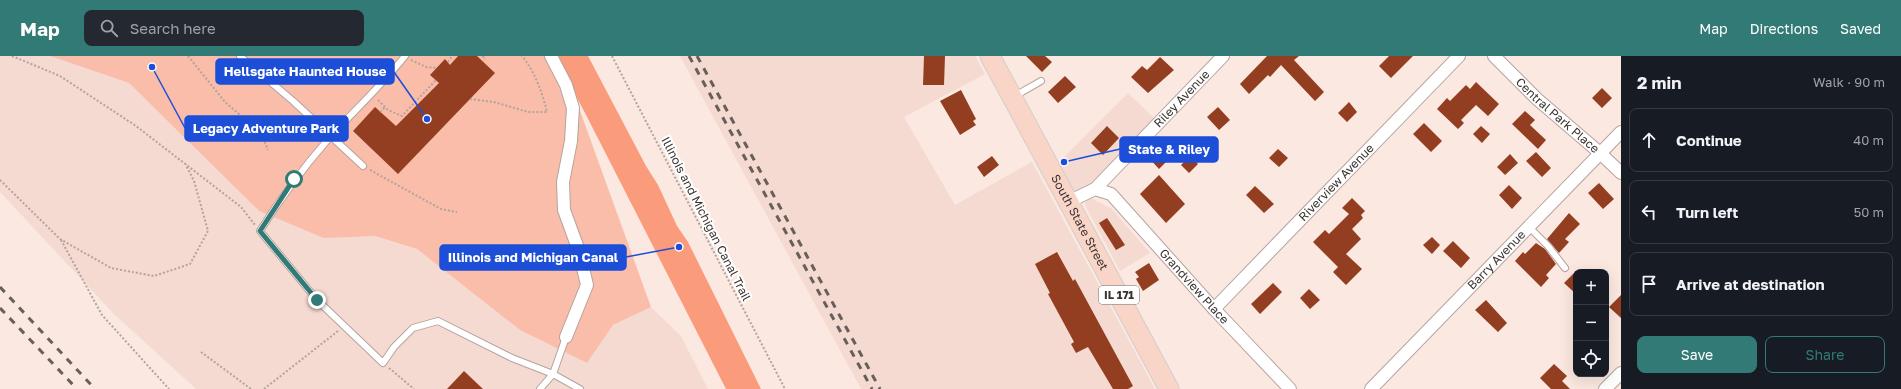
<!DOCTYPE html>
<html lang="en">
<head>
<meta charset="utf-8">
<style>
  :root { --surface:#171b24; --page:#242831; --text:#f1f3f6; --muted:#9ea1a6; --line:#363941; --accent:#327a75 }
  body { margin:0; font-family:"Golos Text",sans-serif; background:var(--page); color:var(--text) }
  .controls { position:absolute; right:12px; bottom:12px; display:grid; overflow:hidden; border-radius:8px; box-shadow:0 4px 16px #0002 }
  .controls button { width:36px; height:36px; display:grid; place-items:center; padding:0; border:0; border-bottom:1px solid var(--line); background:var(--surface); color:var(--text); font:20px sans-serif }
  .stop { position:absolute; width:12px; height:12px; margin:-9px; border:3px solid #327a75; border-radius:50%; background:#fff }
  .stop.end { background:#327a75; border-color:#fff; box-shadow:0 1px 4px #0008 }
  .list { margin:0; padding:0; list-style:none }
  h2 { display:flex; justify-content:space-between; align-items:center; height:52px; margin:0; padding:0 16px; font-size:17px }
  h2 small { font-size:13px; font-weight:400; color:var(--muted) }
  .list li { display:grid; grid-template-columns:26px 1fr auto; gap:12px; align-items:center; box-sizing:border-box; height:64px; margin:0 8px 8px; padding:0 8px; border:1px solid var(--line); border-radius:8px }
  .list b { display:block; font-size:15px; white-space:nowrap }
  .list em { font-size:13px; font-style:normal; color:var(--muted) }
  .actions { display:flex; gap:8px; padding:12px 16px }
  .actions a { flex:1; padding:9px 0; border:1px solid var(--accent); border-radius:8px; text-align:center; font-size:14px; color:var(--accent) }
  .actions .main { background:var(--accent); color:#fff }
  .icon { flex:none; width:22px; height:22px; fill:none; stroke:currentColor; stroke-width:2; stroke-linecap:round; stroke-linejoin:round }
  .map { position:relative; flex:none; width:1621px; height:333px; overflow:hidden }
  header { display:flex; align-items:center; gap:24px; box-sizing:border-box; height:56px; padding:0 20px; background:var(--accent); color:#fff }
  header strong { font-size:19px }
  nav { display:flex; gap:22px; margin-inline-start:auto; font-size:14px }
  .search { width:280px; height:36px; background:var(--page); display:flex; align-items:center; gap:10px; box-sizing:border-box; padding:0 14px; border-radius:8px; color:var(--muted); font-size:15px }
  main { display:flex }
  aside { flex:1; background:var(--surface) }
  .map>svg:first-child { display:block }
</style>
</head>
<body>
<header>
<strong>Map</strong>
<div class="search"><svg class="icon" aria-label="search" viewBox="0 0 24 24"><circle cx="10" cy="10" r="6"/><path d="M15 15l6 6"/></svg>Search here</div>
<nav><a>Map</a><a>Directions</a><a>Saved</a></nav>
</header>
<main>
<div class="map">
<svg width="1621" height="333" viewBox="0 0 1621 333">
  <rect width="100%" height="100%" fill="#fbe8e1"/>
  <path fill="#f5dad1" d="M0 0H50L129 27 259 155 324 181 375 180 417 193 520 274 587 307 613 269 651 251 681 280 708 333H196L114 258 0 136Z
    M680 0H975L985 18 904 61 955 149 1032 106 1155 333H861Z
    M1128 37 1157 65 1094 130 1073 140 1056 109Z
    M1089 141 1112 153 1150 197 1120 215 1086 151 1085 147Z"/>
  <path fill="#fabda9" d="M50 0H544L554 20 579 52 651 251 613 269 587 307 520 274 417 193 375 180 324 182 259 155 129 27Z"/>
  <path fill="#fa9b7c" d="M554 0H588L646 110 658 129 677 170 688 186 761 333H726L584 55Z"/>
  <path fill="#933e20" d="M458 0H477L495 17 398 118 353 75 375 51 396 70 439 27 430 19 445 3 450 9Z
    M924 0H945L944 29H923Z
    M1026 0H1045L1052 6 1042 16Z
    M1267 0H1299L1294 4 1324 36 1315 45 1281 9 1270 21 1268 19 1249 38 1240 28Z
    M1389 0H1413L1391 22 1379 10Z
    M1160 1 1174 14 1148 37 1131 21 1142 10 1147 14Z
    M1065 20 1076 31 1058 47 1048 36Z
    M1476 26 1499 48 1488 60 1476 49 1461 64 1464 67 1458 73 1437 53 1447 42 1450 45 1466 29 1470 33Z
    M1602 32 1612 42 1602 52 1592 42Z
    M961 34 976 63 973 65 976 69 960 79 940 45Z
    M1349 46 1357 56 1347 66 1338 57Z
    M1218 51 1230 64 1219 74 1207 61Z
    M1525 55 1535 64 1530 69 1546 84 1538 93 1512 68Z
    M1424 67 1442 85 1431 96 1413 78Z
    M1107 70 1119 82 1103 99 1091 87Z
    M1481 70 1490 78 1482 87 1473 78Z
    M1164 85 1176 96 1159 113 1148 101 1152 97 1149 94 1156 87 1159 90Z
    M1278 93 1288 102 1279 111 1269 102Z
    M1536 96 1551 112 1542 121 1526 105Z
    M1510 98 1518 107 1505 119 1497 111Z
    M992 100 999 109 984 121 977 111Z
    M1190 100 1198 108 1189 117 1181 109Z
    M1159 119 1185 148 1166 167 1140 138Z
    M1599 127 1614 143 1603 153 1588 137Z
    M1509 129 1522 142 1512 153 1499 139Z
    M1255 130 1274 148 1264 157 1246 139Z
    M1352 142 1365 155 1361 159 1363 162 1352 173 1361 183 1346 198 1362 213 1346 229 1333 216 1338 211 1313 186 1325 174 1329 178 1349 158 1342 152Z
    M1569 157 1580 168 1565 183 1569 186 1559 197 1547 183Z
    M1107 162 1125 189 1116 194 1099 167Z
    M1432 181 1440 189 1432 198 1423 189Z
    M1453 185 1470 202 1461 212 1443 195Z
    M1536 187 1545 193 1556 208 1546 219 1549 222 1541 231 1515 205 1523 196 1525 198Z
    M1057 196 1073 225 1075 223 1133 330 1128 333H1113L1088 291 1076 297 1071 288 1074 286 1048 238 1050 237 1035 208Z
    M1149 207 1159 224 1143 235 1136 223 1139 221 1135 216Z
    M1576 215V238L1564 227Z
    M1273 227 1282 236 1260 258 1251 248Z
    M1309 233 1320 244 1310 253 1300 242Z
    M1621 239V262L1609 251Z
    M1486 244 1507 267 1498 276 1475 254Z
    M1554 308 1567 320 1562 325 1570 333H1551L1540 322Z
    M464 315 483 333H447Z"/>
  <g fill="none" stroke-linecap="round" stroke-linejoin="round">
    <g stroke="#b5a39d" stroke-width="8">
      <path id="lane" d="M240 0 293 45 363 110
        M405 0C382 29 355 54 330 81 304 111 281 141 260 175L317 244 383 307 394 291 413 272 438 265 512 302 553 318 566 281
        M1013 41 1041 25
        M1529 171 1548 190 1565 212
        M540 333 553 318 580 333"/>
    </g>
    <g stroke="#b5a39d" stroke-width="14">
      <g id="street">
        <path d="M551 0 566 29 573 52 571 85 563 126 564 154 579 195 587 229 566 281"/>
        <path id="s1" d="M1494 0 1537 43 1600 97 1621 117"/>
        <path id="s2" d="M1095 133 1111 138 1214 253 1290 333"/>
        <path id="s3" d="M1068 146 1095 133 1223 0"/>
        <path id="s4" d="M1214 253 1459 0"/>
        <path id="s5" d="M1371 333 1621 76"/>
        <path d="M1605 333 1621 317"/>
      </g>
    </g>
    <g stroke="#d0cecd" stroke-width="21">
      <g id="primary">
        <path id="s6" d="M990 0 1169 333"/>
      </g>
    </g>
    <path stroke="#b2a39e" stroke-width="2" stroke-dasharray="2 2" stroke-linecap="butt" d="M12 0 60 20 136 70 241 151 255 169
      M188 0 225 46 261 77 268 94
      M483 0 485 4
      M612 0 785 333
      M411 4 426 11 437 12
      M448 6 452 0
      M470 43 494 46 528 56H547C542 36 535 16 522 0
      M378 44 388 54 402 60 436 24
      M380 56 385 51
      M370 114 441 153 457 156
      M0 124 60 183 111 212 154 220 190 208 208 175 194 125 185 107
      M61 184 102 259 169 333
      M201 296 251 333
      M389 312 414 333
      M264 333 338 275"/>
    <use href="#lane" stroke="#fff" stroke-width="6"/>
    <use href="#street" stroke="#fff" stroke-width="12"/>
    <use href="#primary" stroke="#f9d5c8" stroke-width="19"/>
    <path stroke="#685e5a" stroke-width="3" stroke-dasharray="7 7" stroke-linecap="butt" d="M689 0 872 333
      M697 0 880 333
      M0 231 95 333
      M0 252 77 333"/>
  </g>
  <g fill="none" stroke-linecap="round" stroke-linejoin="round">
    <path stroke="#327a75" stroke-width="5" d="M294 123 260 175 317 244"/>
  </g>
  <g text-anchor="middle" stroke-width="4" stroke-linejoin="round" paint-order="stroke">
    <rect fill="#fff" stroke="#75706e" stroke-width="1" x="1099" y="230" width="40" height="18" rx="3"/>
    <g font-size="11" font-weight="bold" fill="#3a3330">
      <text x="1119" y="243">IL 171</text>
    </g>
    <g font-size="12" fill="#3a3330" stroke="#fff">
      <text dy="4" stroke="none"><textPath href="#s3" startOffset="155">Riley Avenue</textPath></text>
      <text dy="4" stroke="none"><textPath href="#s1" startOffset="87">Central Park Place</textPath></text>
      <text dy="4" stroke="none"><textPath href="#s4" startOffset="176">Riverview Avenue</textPath></text>
      <text transform="translate(706 163) rotate(63)" y="4">Illinois and Michigan Canal Trail</text>
      <text dy="4" stroke="none"><textPath href="#s6" startOffset="189">South State Street</textPath></text>
      <text dy="4" stroke="none"><textPath href="#s5" startOffset="180">Barry Avenue</textPath></text>
      <text dy="4" stroke="none"><textPath href="#s2" startOffset="141">Grandview Place</textPath></text>
    </g>
  </g>
  <path fill="none" stroke="#1d4ed8" stroke-width="1.5" d="M427 63L394 16M152 11L185 72M1064 106L1120 93M679 191L626 201"/>
  <g fill="#1d4ed8" stroke="#fff" stroke-width="1.5">
    <circle cx="427" cy="63" r="4"/>
    <circle cx="152" cy="11" r="4"/>
    <circle cx="1064" cy="106" r="4"/>
    <circle cx="679" cy="191" r="4"/>
  </g>
  <g fill="#1d4ed8" stroke="#1d4ed8" stroke-width="1.5">
    <rect x="216" y="3" width="178" height="25" rx="4"/>
    <rect x="185" y="60" width="163" height="25" rx="4"/>
    <rect x="1120" y="81" width="98" height="25" rx="4"/>
    <rect x="440" y="189" width="186" height="25" rx="4"/>
  </g>
  <g font-size="13" text-anchor="middle" font-weight="bold" fill="#fff">
    <text x="305" y="20">Hellsgate Haunted House</text>
    <text x="266" y="77">Legacy Adventure Park</text>
    <text x="1169" y="98">State &amp; Riley</text>
    <text x="533" y="206">Illinois and Michigan Canal</text>
  </g>
</svg>
<div class="controls">
<button>+</button>
<button>−</button>
<button><svg class="icon" aria-label="locate" viewBox="0 0 24 24"><circle cx="12" cy="12" r="6"/><path d="M12 2v4M12 18v4M2 12h4M18 12h4"/></svg></button>
</div>
<div class="stop" style="left:294px;top:123px"></div>
<div class="stop end" style="left:317px;top:244px"></div>
</div>
<aside>
<h2>2 min<small>Walk · 90 m</small></h2>
<ul class="list">
<li><svg class="icon" aria-label="ahead" viewBox="0 0 24 24"><path d="M12 20V5M6 11l6-6 6 6"/></svg><div><b>Continue</b></div><em>40 m</em></li>
<li><svg class="icon" aria-label="left" viewBox="0 0 24 24"><path d="M17 20v-9H6M10 6l-5 5 5 5"/></svg><div><b>Turn left</b></div><em>50 m</em></li>
<li><svg class="icon" aria-label="arrive" viewBox="0 0 24 24"><path d="M6 21V4h12l-3 4 3 4H6"/></svg><div><b>Arrive at destination</b></div></li>
</ul>
<div class="actions"><a class="main">Save</a><a>Share</a></div>
</aside>
</main>
</body>
</html>
